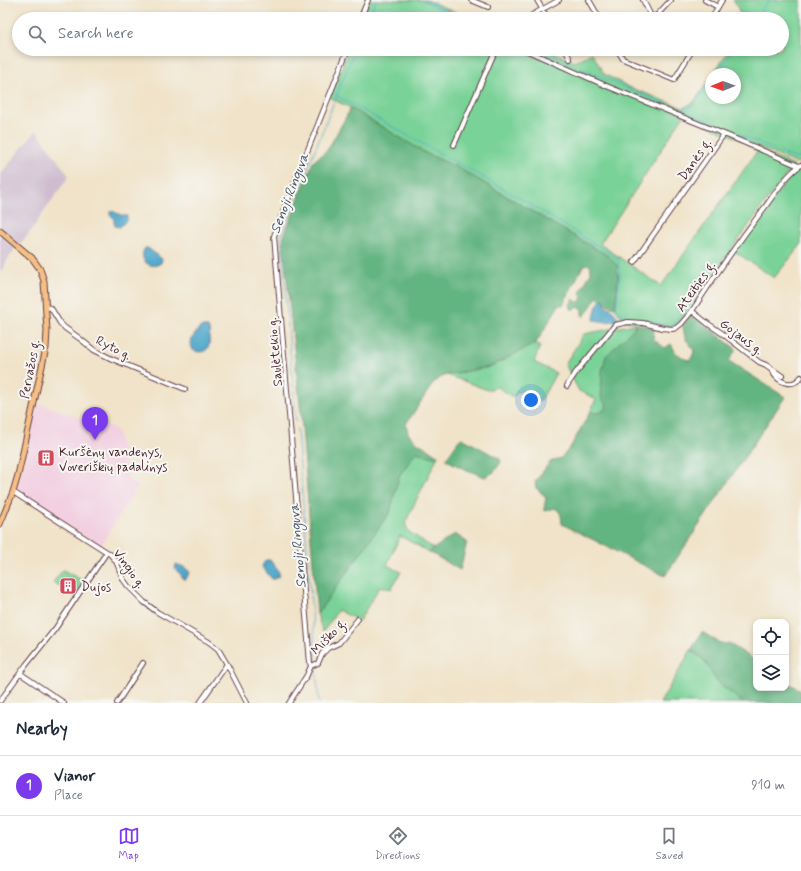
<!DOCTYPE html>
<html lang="en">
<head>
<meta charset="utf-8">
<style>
  :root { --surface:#fff; --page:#f2f2f3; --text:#1f2937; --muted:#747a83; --line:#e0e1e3; --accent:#7c3aed }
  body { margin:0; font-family:Mynerve,sans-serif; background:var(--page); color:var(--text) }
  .controls { position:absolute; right:12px; bottom:12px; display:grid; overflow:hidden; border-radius:8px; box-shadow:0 2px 6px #0003 }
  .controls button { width:36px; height:36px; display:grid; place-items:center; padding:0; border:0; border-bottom:1px solid var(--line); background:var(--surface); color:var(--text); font:20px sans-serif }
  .compass { position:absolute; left:705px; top:68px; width:36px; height:36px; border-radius:50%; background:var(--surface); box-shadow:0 2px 6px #0003; rotate:269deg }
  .you { position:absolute; left:531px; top:400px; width:14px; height:14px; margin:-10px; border:3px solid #fff; border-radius:50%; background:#1a73e8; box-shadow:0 0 0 6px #1a73e833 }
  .badge { display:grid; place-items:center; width:26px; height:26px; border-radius:50%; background:var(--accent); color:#fff; font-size:13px; font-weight:700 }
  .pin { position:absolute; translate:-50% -33px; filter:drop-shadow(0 1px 2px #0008) }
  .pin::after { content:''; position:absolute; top:21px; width:14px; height:12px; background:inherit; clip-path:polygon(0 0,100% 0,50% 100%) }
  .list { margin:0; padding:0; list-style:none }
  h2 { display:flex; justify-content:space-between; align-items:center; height:52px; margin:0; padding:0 16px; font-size:17px }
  h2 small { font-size:13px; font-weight:400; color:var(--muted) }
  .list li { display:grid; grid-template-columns:26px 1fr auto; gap:12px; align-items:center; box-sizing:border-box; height:60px; padding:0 16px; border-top:1px solid var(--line) }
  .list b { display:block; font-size:15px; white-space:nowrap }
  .list p { margin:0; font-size:13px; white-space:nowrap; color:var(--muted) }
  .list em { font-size:13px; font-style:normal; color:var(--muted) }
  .icon { flex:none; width:22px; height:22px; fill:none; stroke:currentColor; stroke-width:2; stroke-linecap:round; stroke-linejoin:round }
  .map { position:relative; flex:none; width:801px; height:703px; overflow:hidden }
  .search { position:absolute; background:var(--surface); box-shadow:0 2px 6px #0003; left:12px; right:12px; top:12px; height:44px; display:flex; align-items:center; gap:10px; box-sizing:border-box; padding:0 14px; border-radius:22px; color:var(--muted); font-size:15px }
  .sheet { height:112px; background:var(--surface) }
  nav { display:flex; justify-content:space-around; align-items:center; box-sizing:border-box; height:56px; border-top:1px solid var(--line); background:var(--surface); font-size:11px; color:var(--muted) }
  nav a { display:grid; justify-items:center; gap:2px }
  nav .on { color:var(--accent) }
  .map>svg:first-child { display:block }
</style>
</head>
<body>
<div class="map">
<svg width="801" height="703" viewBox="0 0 801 703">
  <rect width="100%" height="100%" fill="#f6f6f2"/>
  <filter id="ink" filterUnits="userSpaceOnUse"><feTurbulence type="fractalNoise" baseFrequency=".025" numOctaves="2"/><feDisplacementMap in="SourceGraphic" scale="8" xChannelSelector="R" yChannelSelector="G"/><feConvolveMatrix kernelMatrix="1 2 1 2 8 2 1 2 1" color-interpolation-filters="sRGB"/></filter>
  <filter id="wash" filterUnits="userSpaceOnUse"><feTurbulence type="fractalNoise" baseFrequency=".012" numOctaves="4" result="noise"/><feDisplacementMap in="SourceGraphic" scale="16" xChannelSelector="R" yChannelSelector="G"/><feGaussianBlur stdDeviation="0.9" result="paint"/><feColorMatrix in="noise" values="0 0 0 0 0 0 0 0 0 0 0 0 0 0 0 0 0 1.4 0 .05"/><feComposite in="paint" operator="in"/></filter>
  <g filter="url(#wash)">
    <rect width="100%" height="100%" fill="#f0e3c9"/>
    <path fill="#f2cfe1" d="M38 403 89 421 90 419 109 426 117 431 126 466 128 480 138 486 122 511 101 546 15 492Z"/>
    <path fill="#cfbdcf" d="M36 130 69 176 30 232 19 245 0 229V175Z
      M0 234 16 247 0 272Z"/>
    <path fill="#79d297" stroke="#627861" d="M369 0H427L472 19H361Z
      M733 0H801V162L795 163 684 115 600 244 661 286 758 150 794 166 793 168 786 175 759 211 682 319 675 326 672 327 625 321 616 310 615 307 618 276 608 256 457 167 427 154 351 108 330 98 349 49H544L575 62 592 53 604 74 629 87 683 108 694 102 711 77V98H735V74H713L730 49H782V19H741L737 5Z
      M801 168V245L774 278 734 251 793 173Z
      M635 324 606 408C601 413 597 414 590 412L596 399 579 391 565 364 584 334Z
      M536 343 540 346 534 362 556 373 540 402 518 391 513 397 497 387 488 390 458 379 446 375 490 367Z
      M416 451 437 458 405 523 408 531 434 549 429 552 400 536 387 565 401 572 391 589 380 586 359 621 338 610 323 632 317 614 390 512 399 476Z
      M63 570 84 581 74 596 53 582Z
      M691 650 704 660 717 682 740 700 742 703H660Z"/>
    <path fill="#62b480" stroke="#566a56" d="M351 108 427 154 457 167 608 256 617 265 618 276 615 307 605 304V301L603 299 601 300 597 297 584 317 582 315V310L579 307 574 309H571L570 305 573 299 577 302H580L582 297 580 293 591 272 590 265 587 264 583 266 563 305H559L536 343 490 367 446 375 438 379 434 382 406 424 408 433 414 440 439 456 437 458 416 452 399 476 390 512 317 614 301 415 283 242 284 236 313 162 328 149Z
      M691 314 736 349 729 361 785 397 665 576 562 524C561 516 562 513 555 508L545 511 544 509 546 497 536 488 535 482 550 462 561 458 570 448 590 412C598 414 604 413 607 405L601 398 602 371 606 356 635 327V324L655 328 653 334 654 340 665 348 671 344 676 353 687 360 691 359 694 352 692 347 685 338 683 326Z
      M462 438 500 459 501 462 494 472 485 477 462 468 447 460V457L459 440Z
      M455 534 467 542 460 570 429 552Z
      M702 632 720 643 730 644 756 661V688H786V682L801 690V703H742L740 700 717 682 704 660 691 650Z"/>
    <path fill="#4ca5c9" stroke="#4b627a" d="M110 211H112L121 215 127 216V220L120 227 115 226 114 223V219L110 214Z
      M145 248H148L162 259 161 263C150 271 137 259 145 248Z
      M603 299H604L606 307 611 308C612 312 617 315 619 319L617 321 606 322 594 320C595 312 596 303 603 299Z
      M201 327H208C210 332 210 333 209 337 209 340 210 342 209 345 207 353 199 353 193 350 191 347 190 341 193 337 193 336 194 336 195 335 197 331 197 330 201 327Z
      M266 560H270L279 572V576L274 579H272L262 567 263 564Z
      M176 564 184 567 190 572 186 579H183L181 575 175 569Z"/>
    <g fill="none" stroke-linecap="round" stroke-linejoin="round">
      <path stroke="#4ca5c9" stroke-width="1" d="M422 0 466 19
        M432 5 435 0
        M368 19 376 0
        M755 19 769 0
        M535 49 653 99 682 110 794 158H801
        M716 74 734 49
        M337 96 520 198 609 253 618 260 620 274 616 308 617 311 623 315 671 326 673 325 686 309
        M683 110 692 106 711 81
        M296 422 281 239 282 233 355 49
        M297 429 316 661
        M316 667 319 703"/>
    </g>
  </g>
  <g filter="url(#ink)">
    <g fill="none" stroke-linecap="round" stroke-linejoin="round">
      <g stroke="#633c43" stroke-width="6">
        <path id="minor" d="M471 0 488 7
          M537 0 548 19
          M589 0 600 19
          M643 0 651 16H656L671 0
          M705 0 718 7
          M360 19 368 0
          M525 19 559 0
          M711 19 722 0
          M523 49 609 87 724 134
          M565 49 570 59
          M617 49 623 59 674 80 693 49
          M454 145 496 49
          M634 262 724 134 799 166
          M45 307 51 308 60 323 65 328 79 338 94 350 112 359 185 389
          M692 311 707 323 723 334 759 362 766 365 782 376
          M772 371C778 382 792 389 801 377
          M567 386 570 381 577 371 615 325 628 322 643 323 663 328 672 329 676 328 681 324 692 311C715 275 739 241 765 207 776 192 786 175 801 165
          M13 492 110 554 116 561 123 579 128 586 144 602 157 612 209 642 218 649 227 664 247 703
          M311 666 310 663 274 236 285 207 348 49
          M311 666 318 663 322 654 328 648 339 643 358 619
          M21 674 64 703
          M0 701 26 665 55 629 107 552
          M117 703 143 663
          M200 703 227 664
          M289 703 307 675 311 666"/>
      </g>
      <g stroke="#633c43" stroke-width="7">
        <path id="major" d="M0 231 32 258 40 269 44 281 47 331 46 348 18 475 13 492 0 524"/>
      </g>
      <use href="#minor" stroke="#fff" stroke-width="4"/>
      <use href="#major" stroke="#f5bf86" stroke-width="5"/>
    </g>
  </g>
  <defs>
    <g id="building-square" transform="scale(0.9)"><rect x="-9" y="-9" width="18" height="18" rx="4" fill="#d1495b" stroke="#f6f6f2"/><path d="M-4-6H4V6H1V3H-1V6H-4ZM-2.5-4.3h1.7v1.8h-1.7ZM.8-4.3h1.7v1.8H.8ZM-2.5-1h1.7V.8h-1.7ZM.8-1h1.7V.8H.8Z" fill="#fff"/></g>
  </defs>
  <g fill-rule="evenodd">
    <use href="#building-square" x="46" y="458"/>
    <use href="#building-square" x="68" y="586"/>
  </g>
  <g text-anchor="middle" stroke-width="4" stroke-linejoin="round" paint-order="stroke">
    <g font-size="13" fill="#4a1f2b" stroke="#f6f6f2">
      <text transform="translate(694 159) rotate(-55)" y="5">Danės g.</text>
      <text transform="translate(695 286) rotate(-55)" y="5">Ateities g.</text>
      <text transform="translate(742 336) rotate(37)" y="5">Gojaus g.</text>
      <text transform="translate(114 347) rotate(27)" y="5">Ryto g.</text>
      <text transform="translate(274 352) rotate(-95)" y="5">Saulėtekio g.</text>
      <text transform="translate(29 369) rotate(-79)" y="5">Pervažos g.</text>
      <text transform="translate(130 568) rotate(54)" y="5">Vingio g.</text>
      <text transform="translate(328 636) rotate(-46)" y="5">Miško g.</text>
    </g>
    <g font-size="13" fill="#4a1f2b" stroke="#f6f6f2" text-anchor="start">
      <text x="59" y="456">Kuršėnų vandenys,<tspan x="59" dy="15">Voveriškių padalinys</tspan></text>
      <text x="81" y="591">Dujos</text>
    </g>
    <g font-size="14" font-style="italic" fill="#4b556a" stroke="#f6f6f2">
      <text transform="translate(289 193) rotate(-69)" y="5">Senoji Ringuva</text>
      <text transform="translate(297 546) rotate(-95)" y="5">Senoji Ringuva</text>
    </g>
  </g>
</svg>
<div class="controls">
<button><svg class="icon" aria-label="locate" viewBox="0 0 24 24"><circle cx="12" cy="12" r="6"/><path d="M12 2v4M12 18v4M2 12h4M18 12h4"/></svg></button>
<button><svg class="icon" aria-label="layers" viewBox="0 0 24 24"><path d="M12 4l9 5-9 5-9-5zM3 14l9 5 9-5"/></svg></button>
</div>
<svg class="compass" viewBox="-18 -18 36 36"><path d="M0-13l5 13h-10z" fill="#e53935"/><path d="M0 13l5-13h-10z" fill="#747a83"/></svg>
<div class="you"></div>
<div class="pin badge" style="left:95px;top:440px">1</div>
<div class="search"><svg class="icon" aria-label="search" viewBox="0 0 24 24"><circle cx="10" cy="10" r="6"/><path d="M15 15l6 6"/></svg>Search here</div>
</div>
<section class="sheet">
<h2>Nearby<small></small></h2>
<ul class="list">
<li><span class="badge">1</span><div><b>Vianor</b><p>Place</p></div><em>910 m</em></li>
</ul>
</section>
<nav>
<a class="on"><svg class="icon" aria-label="map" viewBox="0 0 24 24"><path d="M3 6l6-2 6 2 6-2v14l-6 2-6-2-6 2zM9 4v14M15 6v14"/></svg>Map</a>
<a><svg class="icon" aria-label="directions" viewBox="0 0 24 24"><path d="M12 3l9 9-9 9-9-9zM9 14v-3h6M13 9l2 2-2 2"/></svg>Directions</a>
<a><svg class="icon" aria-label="saved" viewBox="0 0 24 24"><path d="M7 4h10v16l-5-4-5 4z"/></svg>Saved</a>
</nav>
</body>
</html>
